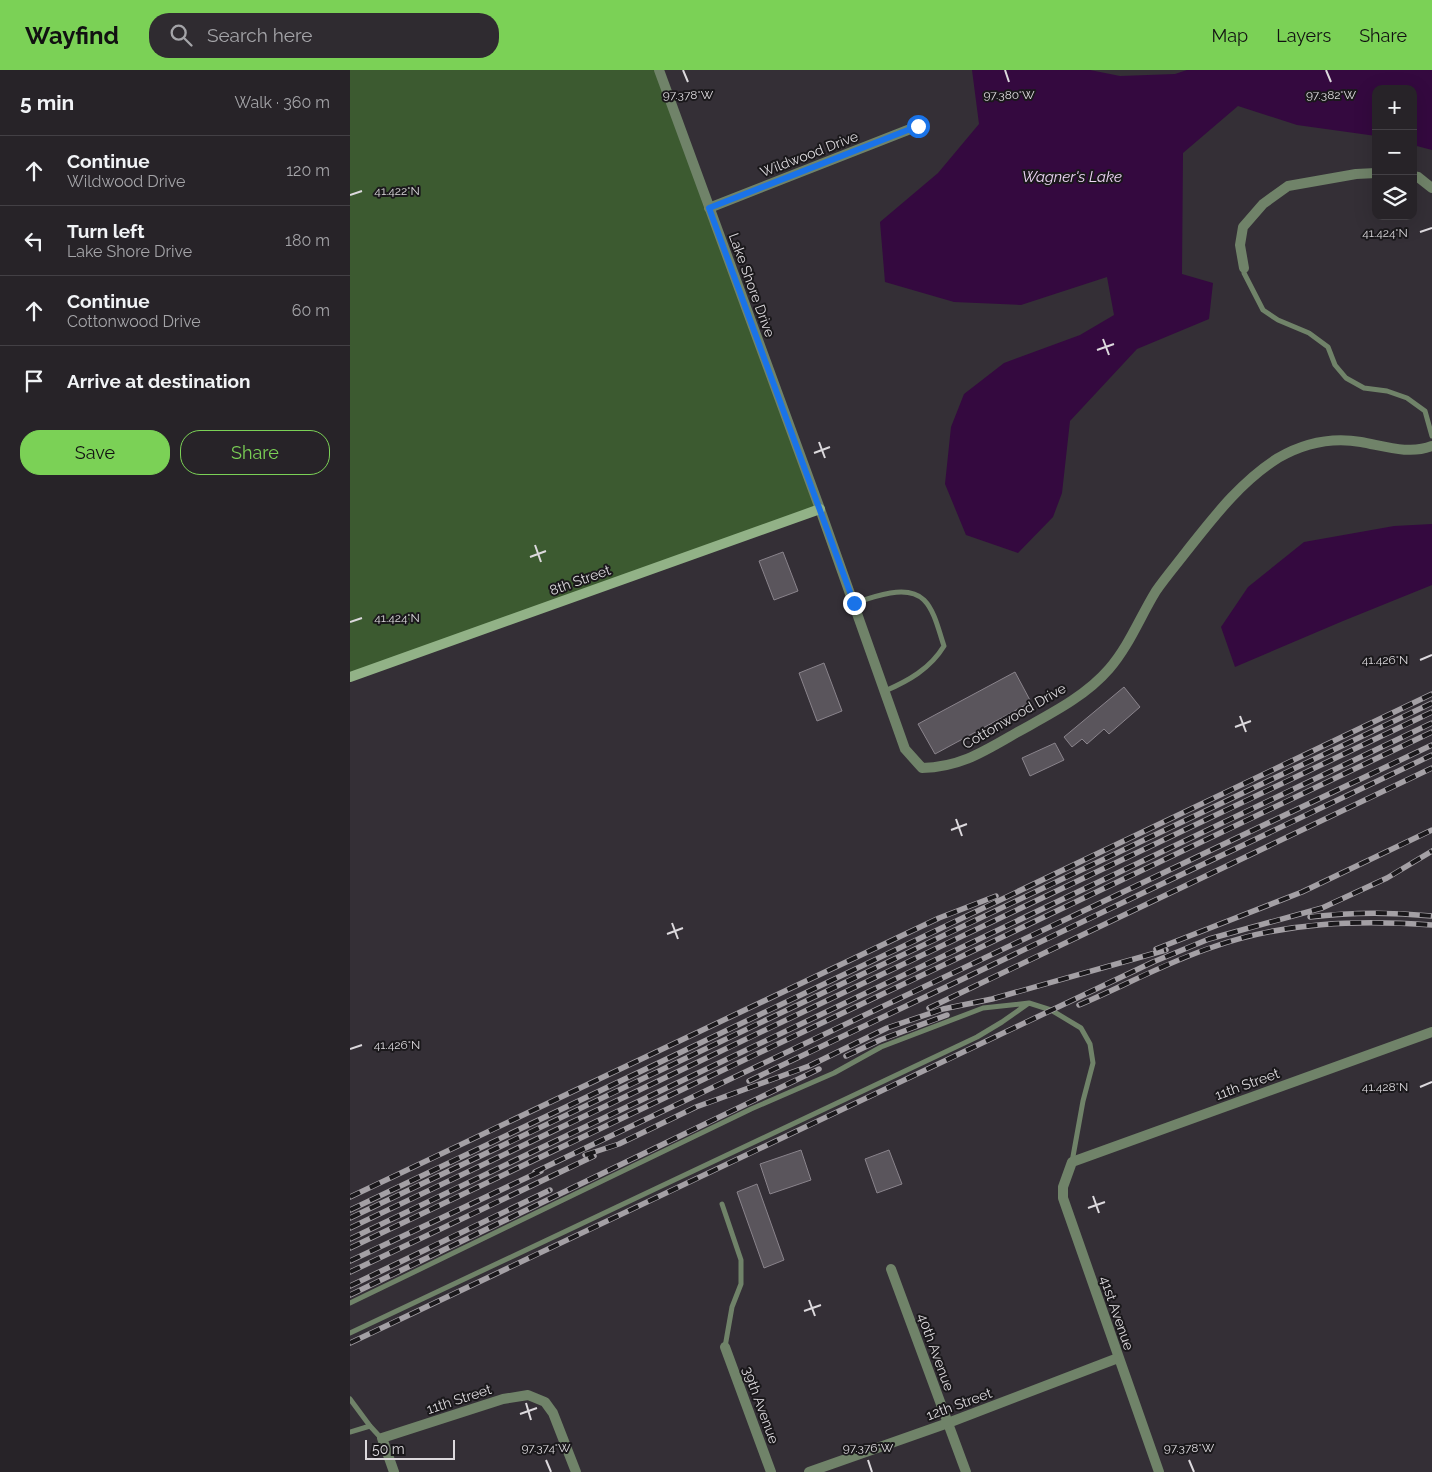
<!DOCTYPE html>
<html lang="en">
<head>
<meta charset="utf-8">
<style>
  :root { --surface:#272328; --page:#2f2b30; --text:#f1f3f6; --muted:#a4a4a8; --line:#434045; --accent:#7bd156 }
  body { margin:0; font-family:Raleway,sans-serif; background:var(--page); color:var(--text) }
  .controls { position:absolute; right:15px; top:15px; display:grid; overflow:hidden; border-radius:10px; box-shadow:0 5px 20px #0002 }
  .controls button { width:45px; height:45px; display:grid; place-items:center; padding:0; border:0; border-bottom:1px solid var(--line); background:var(--surface); color:var(--text); font:25px sans-serif }
  .scale { position:absolute; left:15px; bottom:12px; width:90px; box-sizing:border-box; padding-left:5px; border:2px solid #dcd9dd; border-top:0; font-size:14px; line-height:18px; white-space:nowrap; color:#dcd9dd; -webkit-text-stroke:4px #1a181b; paint-order:stroke }
  .stop { position:absolute; width:15px; height:15px; margin:-11px; border:4px solid #1a73e8; border-radius:50%; background:#fff }
  .stop.end { background:#1a73e8; border-color:#fff; box-shadow:0 1px 5px #0008 }
  .list { margin:0; padding:0; list-style:none }
  h2 { display:flex; justify-content:space-between; align-items:center; height:65px; margin:0; padding:0 20px; font-size:21px }
  h2 small { font-size:16px; font-weight:400; color:var(--muted) }
  .list li { display:grid; grid-template-columns:32px 1fr auto; gap:15px; align-items:center; box-sizing:border-box; height:70px; padding:0 20px; border-top:1px solid var(--line) }
  .list b { display:block; font-size:19px; white-space:nowrap }
  .list p { margin:0; font-size:16px; white-space:nowrap; color:var(--muted) }
  .list em { font-size:16px; font-style:normal; color:var(--muted) }
  .actions { display:flex; gap:10px; padding:15px 20px }
  .actions a { flex:1; padding:11px 0; border:1px solid var(--accent); border-radius:20px; text-align:center; font-size:18px; color:var(--accent) }
  .actions .main { background:var(--accent); color:#111 }
  .icon { flex:none; width:28px; height:28px; fill:none; stroke:currentColor; stroke-width:2; stroke-linecap:round; stroke-linejoin:round }
  .map { position:relative; flex:none; width:1082px; height:1402px; overflow:hidden }
  header { display:flex; align-items:center; gap:30px; box-sizing:border-box; height:70px; padding:0 25px; background:var(--accent); color:#111 }
  header strong { font-size:24px }
  nav { display:flex; gap:28px; margin-inline-start:auto; font-size:18px }
  .search { width:350px; height:45px; background:var(--page); display:flex; align-items:center; gap:12px; box-sizing:border-box; padding:0 18px; border-radius:20px; color:var(--muted); font-size:19px }
  main { display:flex }
  aside { flex:1; background:var(--surface) }
  .map>svg:first-child { display:block }
</style>
</head>
<body>
<header>
<strong>Wayfind</strong>
<div class="search"><svg class="icon" aria-label="search" viewBox="0 0 24 24"><circle cx="10" cy="10" r="6"/><path d="M15 15l6 6"/></svg>Search here</div>
<nav><a>Map</a><a>Layers</a><a>Share</a></nav>
</header>
<main>
<aside>
<h2>5 min<small>Walk · 360 m</small></h2>
<ul class="list">
<li><svg class="icon" aria-label="ahead" viewBox="0 0 24 24"><path d="M12 20V5M6 11l6-6 6 6"/></svg><div><b>Continue</b><p>Wildwood Drive</p></div><em>120 m</em></li>
<li><svg class="icon" aria-label="left" viewBox="0 0 24 24"><path d="M17 20v-9H6M10 6l-5 5 5 5"/></svg><div><b>Turn left</b><p>Lake Shore Drive</p></div><em>180 m</em></li>
<li><svg class="icon" aria-label="ahead" viewBox="0 0 24 24"><path d="M12 20V5M6 11l6-6 6 6"/></svg><div><b>Continue</b><p>Cottonwood Drive</p></div><em>60 m</em></li>
<li><svg class="icon" aria-label="arrive" viewBox="0 0 24 24"><path d="M6 21V4h12l-3 4 3 4H6"/></svg><div><b>Arrive at destination</b></div></li>
</ul>
<div class="actions"><a class="main">Save</a><a>Share</a></div>
</aside>
<div class="map">
<svg width="1082" height="1402" viewBox="0 0 1082 1402">
  <rect width="100%" height="100%" fill="#342f36"/>
  <path fill="#3c5a30" d="M0 0H309L470 439 0 607Z"/>
  <path fill="#34093f" d="M622 0H740L770 6 825 4 837 0H1082V80L1063 75V19H1026V66L947 55 888 36 833 83 832 204 863 213 859 249 787 279 720 351 712 423 703 447 668 483 616 465 595 414 601 357 614 324 654 293 730 265 764 245 757 207 671 235 604 232 535 212 530 152 588 103 629 54Z
    M1082 454V515L993 551 885 597 871 557 898 517 954 472 1044 456Z"/>
  <path fill="#5a555c" stroke="#8a848c" d="M433 482 448 521 424 530 409 491Z
    M474 593 492 641 467 651 449 603Z
    M665 602 681 632 585 684 568 654Z
    M774 617 790 637 759 664 754 659 737 674 732 669 722 677 714 667Z
    M705 673 714 690 680 706 672 688Z
    M451 1080 461 1110 420 1124 410 1094Z
    M539 1080 552 1114 527 1123 515 1089Z
    M407 1114 434 1190 414 1198 387 1122Z"/>
  <g fill="none" stroke-linecap="round" stroke-linejoin="round">
    <path stroke="#708369" stroke-width="5" d="M894 198V203L913 240 928 250 959 263 978 277 985 295 996 308 1014 318 1037 321 1057 328 1075 341 1082 366
      M503 533C523 528 556 513 574 530 585 541 589 562 594 576 580 599 558 611 535 621
      M372 1134 391 1190V1214L382 1237 375 1277
      M0 1233 401 1039 484 1003 531 977 633 938 679 933
      M0 1263 627 967 652 952 679 933 701 940 731 958 740 974 743 993 733 1031 722 1092
      M0 1329 20 1356 31 1368
      M0 1362 20 1356"/>
    <path stroke="#708369" stroke-width="10" d="M309 0 470 439 555 679 572 698C610 697 633 682 666 663 698 645 735 627 759 599 779 576 790 547 806 521 815 508 826 495 836 482 863 448 890 412 928 388 954 373 982 367 1011 372 1034 376 1060 385 1082 376
      M1063 106 1068 107 1082 118
      M359 138 568 56
      M894 198 890 175 893 157 913 134 938 116 1006 104 1026 103
      M541 1199 616 1402
      M375 1277 421 1402
      M44 1402 32 1368 153 1329 178 1325 195 1332 203 1343 226 1402
      M459 1402 598 1353 768 1288
      M809 1402 713 1128V1117L722 1092 1082 962"/>
    <path stroke="#92b287" stroke-width="10" d="M0 607 470 439"/>
    <g stroke="#a4a0a5" stroke-width="5.5">
      <path id="rail" d="M960 847C1001 842 1041 842 1082 846
        M806 879 952 822 1082 760
        M729 935C774 916 817 892 863 877 933 852 1008 850 1082 855
        M579 938 1082 698
        M496 986 530 970 597 945
        M399 1011 1082 685
        M235 1085 269 1074 346 1037 459 996 537 958 593 939 642 929 816 880
        M185 1102 1082 675
        M0 1127 589 848 646 826
        M0 1140 1082 624
        M0 1148 1082 633
        M0 1158 1082 642
        M0 1169 1082 653
        M0 1178 1082 662
        M0 1191 191 1101
        M0 1202 244 1086
        M0 1216 200 1120
        M0 1225 469 999
        M0 1273 803 892 859 869 972 838 1037 808 1082 781"/>
    </g>
    <use href="#rail" stroke="#1a181b" stroke-width="4" stroke-dasharray="11" stroke-linecap="butt"/>
  </g>
  <g fill="none" stroke-linecap="round" stroke-linejoin="round">
    <path stroke="#1a73e8" stroke-width="6" d="M504 533 359 138 568 56"/>
  </g>
  <path fill="none" stroke="#dcd9dd" stroke-width="2" d="M333 0 338 12M655 0 659 12M976 0 981 12M0 125 12 121M1070 162 1082 158M753 269 759 285M747 280 764 274M469 372 475 388M464 383 480 377M185 475 191 492M180 487 196 481M0 552 12 548M1070 590 1082 585M890 646 896 662M885 657 901 651M606 749 612 766M601 760 617 754M322 853 328 869M317 864 333 858M0 979 12 975M1070 1017 1082 1012M743 1126 749 1143M738 1138 755 1132M459 1230 465 1246M454 1241 471 1235M176 1333 181 1350M170 1344 187 1338M196 1390 201 1402M518 1390 522 1402M839 1390 844 1402"/>
  <g text-anchor="middle" stroke-width="4" stroke-linejoin="round" paint-order="stroke">
    <g font-size="14" fill="#dcd9dd" stroke="#1a181b">
      <text transform="translate(459 84) rotate(-21)" y="5">Wildwood Drive</text>
      <text transform="translate(402 215) rotate(70)" y="5">Lake Shore Drive</text>
      <text transform="translate(230 510) rotate(-20)" y="5">8th Street</text>
      <text transform="translate(664 646) rotate(-30)" y="5">Cottonwood Drive</text>
      <text transform="translate(897 1014) rotate(-20)" y="5">11th Street</text>
      <text transform="translate(767 1243) rotate(71)" y="5">41st Avenue</text>
      <text transform="translate(586 1282) rotate(70)" y="5">40th Avenue</text>
      <text transform="translate(109 1329) rotate(-18)" y="5">11th Street</text>
      <text transform="translate(609 1334) rotate(-20)" y="5">12th Street</text>
      <text transform="translate(411 1335) rotate(70)" y="5">39th Avenue</text>
    </g>
    <g font-size="15" font-style="italic" fill="#f0d7f8" stroke="#1a181b">
      <text x="722" y="112">Wagner's Lake</text>
    </g>
  </g>
  <g font-size="12" text-anchor="middle" fill="#dcd9dd" stroke="#1a181b" stroke-width="4" stroke-linejoin="round" paint-order="stroke">
    <text x="659" y="29">97.380°W</text>
    <text x="981" y="29">97.382°W</text>
    <text x="338" y="29">97.378°W</text>
    <text x="47" y="125">41.422°N</text>
    <text x="1035" y="167">41.424°N</text>
    <text x="47" y="552">41.424°N</text>
    <text x="1035" y="594">41.426°N</text>
    <text x="47" y="979">41.426°N</text>
    <text x="1035" y="1021">41.428°N</text>
    <text x="196" y="1382">97.374°W</text>
    <text x="518" y="1382">97.376°W</text>
    <text x="839" y="1382">97.378°W</text>
  </g>
</svg>
<div class="controls">
<button>+</button>
<button>−</button>
<button><svg class="icon" aria-label="layers" viewBox="0 0 24 24"><path d="M12 4l9 5-9 5-9-5zM3 14l9 5 9-5"/></svg></button>
</div>
<div class="scale">50 m</div>
<div class="stop" style="left:568px;top:56px"></div>
<div class="stop end" style="left:504px;top:533px"></div>
</div>
</main>
</body>
</html>
